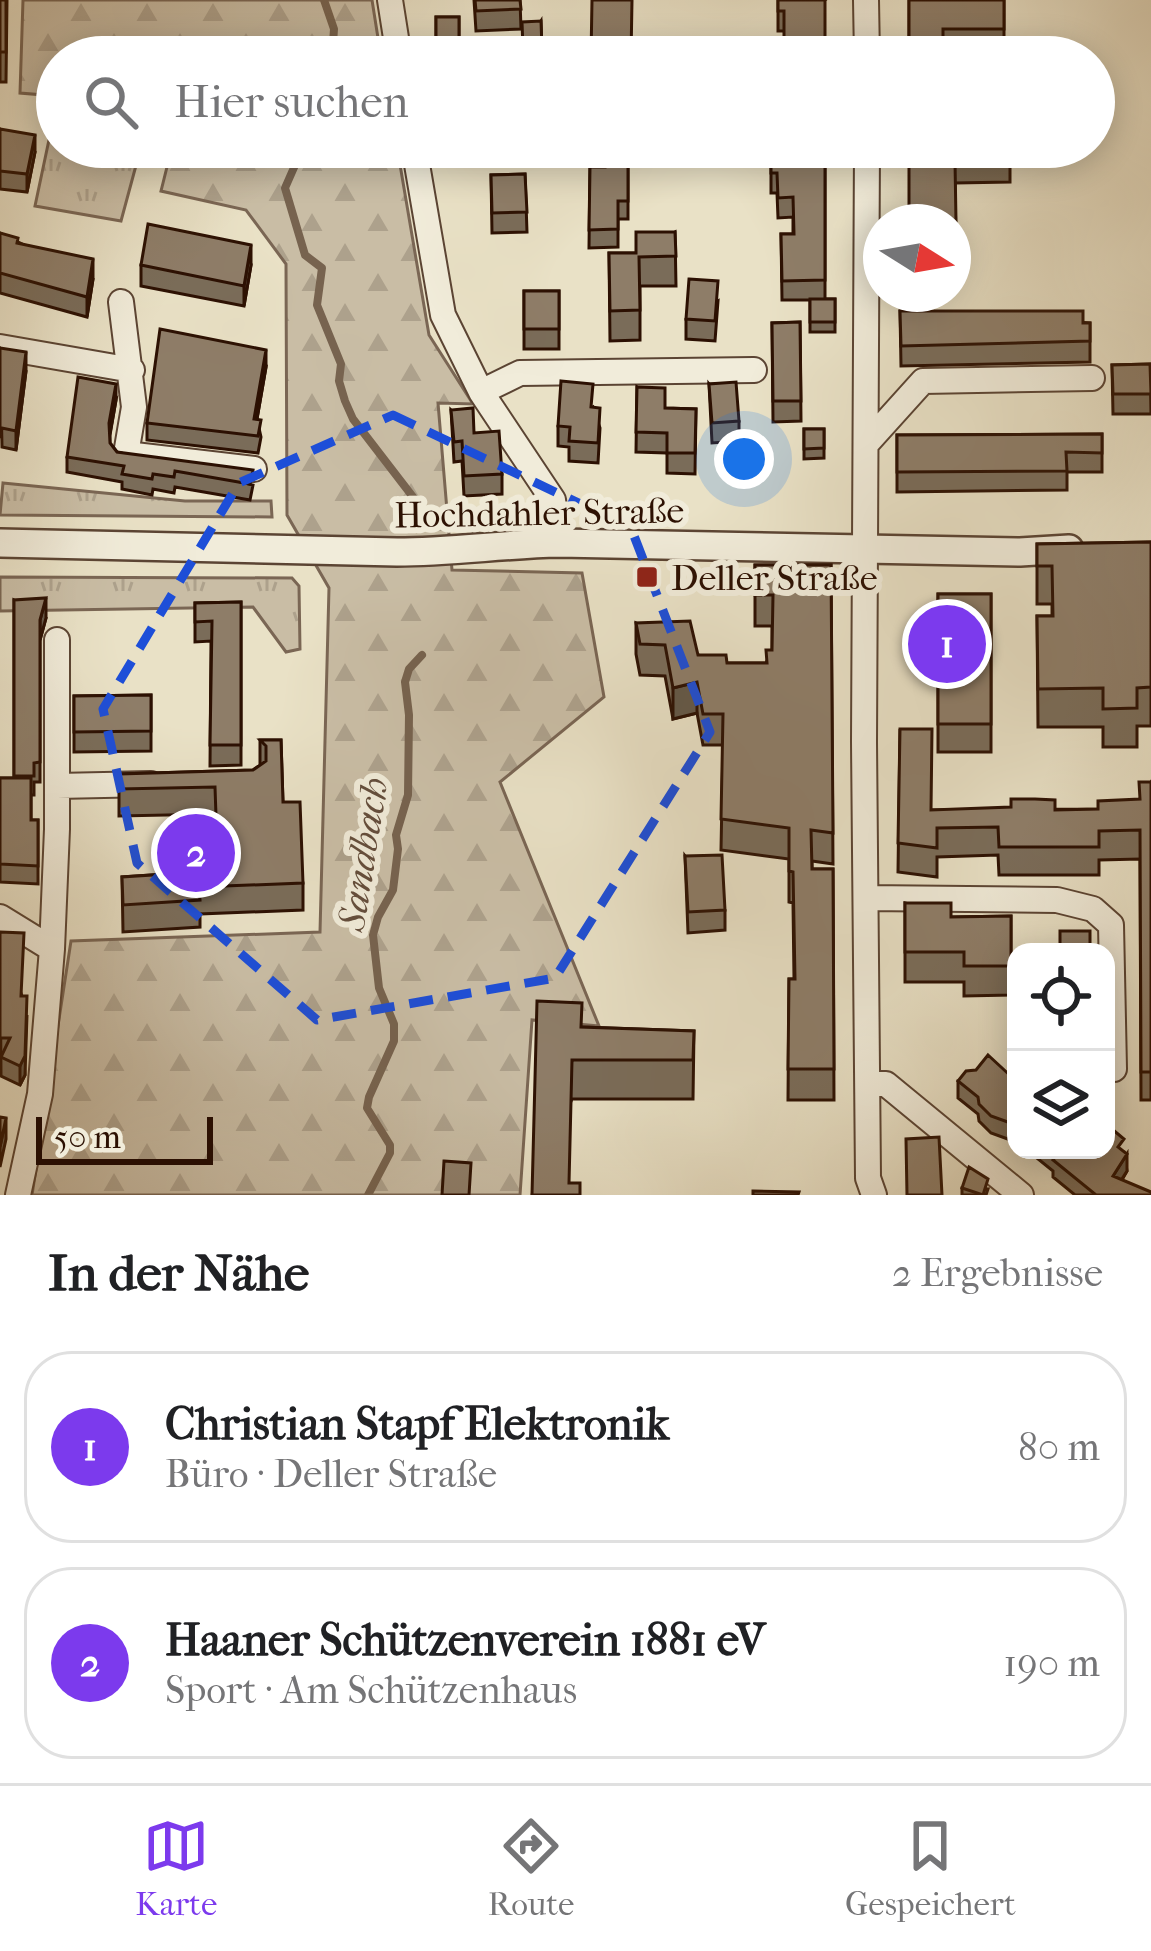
<!DOCTYPE html>
<html lang="de">
<head>
<meta charset="utf-8">
<style>
  :root { --surface:#fff; --page:#f6f6f6; --text:#202124; --muted:#757577; --line:#e0e0e0; --accent:#7c3aed }
  body { margin:0; font-family:"IM FELL French Canon",serif; background:var(--page); color:var(--text) }
  .controls { position:absolute; right:36px; bottom:36px; display:grid; overflow:hidden; border-radius:24px; box-shadow:0 6px 30px #0003 }
  .controls button { width:108px; height:108px; display:grid; place-items:center; padding:0; border:0; border-bottom:3px solid var(--line); background:var(--surface); color:var(--text); font:60px sans-serif }
  .compass { position:absolute; left:863px; top:204px; width:108px; height:108px; border-radius:50%; background:var(--surface); box-shadow:0 6px 30px #0003; rotate:101deg }
  .scale { position:absolute; left:36px; bottom:30px; width:177px; box-sizing:border-box; padding-left:12px; border:6px solid #2c1002; border-top:0; font-size:33px; line-height:42px; white-space:nowrap; color:#2c1002; -webkit-text-stroke:9px #f1ecda; paint-order:stroke }
  .you { position:absolute; left:744px; top:459px; width:42px; height:42px; margin:-30px; border:9px solid #fff; border-radius:50%; background:#1a73e8; box-shadow:0 0 0 18px #1a73e833 }
  .badge { display:grid; place-items:center; width:78px; height:78px; border-radius:50%; background:var(--accent); color:#fff; font-size:39px; font-weight:700 }
  .pin { position:absolute; translate:-50% -50%; border:6px solid #fff; box-shadow:0 3px 12px #0006 }
  .list { margin:0; padding:0; list-style:none }
  h2 { display:flex; justify-content:space-between; align-items:center; height:156px; margin:0; padding:0 48px; font-size:51px }
  h2 small { font-size:39px; font-weight:400; color:var(--muted) }
  .list li { display:grid; grid-template-columns:78px 1fr auto; gap:36px; align-items:center; box-sizing:border-box; height:192px; margin:0 24px 24px; padding:0 24px; border:3px solid var(--line); border-radius:48px }
  .list b { display:block; font-size:45px; white-space:nowrap }
  .list p { margin:0; font-size:39px; white-space:nowrap; color:var(--muted) }
  .list em { font-size:39px; font-style:normal; color:var(--muted) }
  .icon { flex:none; width:66px; height:66px; fill:none; stroke:currentColor; stroke-width:2; stroke-linecap:round; stroke-linejoin:round }
  .map { position:relative; flex:none; width:1151px; height:1195px; overflow:hidden }
  .search { position:absolute; background:var(--surface); box-shadow:0 6px 30px #0003; left:36px; right:36px; top:36px; height:132px; display:flex; align-items:center; gap:30px; box-sizing:border-box; padding:0 42px; border-radius:66px; color:var(--muted); font-size:45px }
  .sheet { height:588px; background:var(--surface) }
  nav { display:flex; justify-content:space-around; align-items:center; box-sizing:border-box; height:168px; border-top:3px solid var(--line); background:var(--surface); font-size:33px; color:var(--muted) }
  nav a { display:grid; justify-items:center; gap:6px }
  nav .on { color:var(--accent) }
  .map>svg:first-child { display:block }
</style>
</head>
<body>
<div class="map">
<svg width="1151" height="1195" viewBox="0 0 1151 1195">
  <defs>
    <pattern id="grass-tufts" width="24" height="20" patternUnits="userSpaceOnUse" patternTransform="scale(3)"><rect width="24" height="20" fill="#c9bda5"/><path d="M3 7l-1-3M5 7V3M7 7l1-3M15 17l-1-3M17 17v-4M19 17l1-3" fill="none" stroke="#ada18c"/></pattern>
    <pattern id="forest-firs" width="22" height="20" patternUnits="userSpaceOnUse" patternTransform="scale(3)"><rect width="22" height="20" fill="#c9bda5"/><path d="M5 1l3.5 6h-7zM16 11l3.5 6h-7z" fill="#ada18c"/></pattern>
  </defs>
  <rect width="100%" height="100%" fill="#e9e1c6"/>
  <filter id="stains"><feTurbulence type="fractalNoise" baseFrequency=".00167" numOctaves="4"/><feColorMatrix values="0 0 0 0 .2 0 0 0 0 .09 0 0 0 0 .02 0 0 0 .5 -.17"/></filter>
  <radialGradient id="worn" r=".72"><stop offset=".6" stop-color="#630" stop-opacity="0"/><stop offset="1" stop-color="#630" stop-opacity=".3"/></radialGradient>
  <path fill="url(#grass-tufts)" stroke="#7a6654" stroke-width="3" d="M57 102V147H141L121 221 35 206Z
    M3 483 185 501H271L272 517 0 515Z
    M0 577 292 578 299 586 300 649 286 652 253 607 0 611Z"/>
  <path fill="url(#forest-firs)" stroke="#7a6654" stroke-width="3" d="M23 0H372L381 57H57V96L20 93Z
    M172 147H397L429 335 473 404 438 403 452 570 582 573 604 697 500 782 599 1026 532 1020 520 1195H32L71 941 320 932 329 588 287 515 286 264 246 210 161 191Z"/>
  <g fill="none" stroke-linecap="round" stroke-linejoin="round">
    <path stroke="#77634f" stroke-width="8" d="M324 0 334 29 332 57
      M303 147 285 188 305 255 322 268 317 305 341 364 339 381 345 401 353 419 413 497
      M368 1195 390 1153V1145L367 1108 369 1097 394 1041V1024L379 988 373 935 378 917 393 890 398 849 396 835 408 795 409 715 405 682 409 669 422 655"/>
    <g stroke="#5b4433" stroke-width="28">
      <path id="minor" d="M390 0 399 57
        M866 0 867 57
        M414 147 443 315 481 392 553 500 559 543
        M867 147 864 742 868 1178 874 1195
        M121 302 134 407 126 454 254 469
        M0 347 132 370
        M481 392 520 373 754 370
        M868 442 923 381 1092 378
        M57 786 151 784
        M866 898 1057 900 1093 909 1111 925 1114 1069
        M0 917 52 949
        M868 1084H886L1021 1195
        M18 1195 40 1094 52 949 57 829V640"/>
    </g>
    <g stroke="#5b4433" stroke-width="32">
      <path id="tertiary" d="M0 543 397 552C452 552 505 544 559 543L1020 552 1069 549"/>
    </g>
    <use href="#minor" stroke="#f1ecda" stroke-width="24"/>
    <use href="#tertiary" stroke="#f1ecda" stroke-width="27"/>
  </g>
  <path fill="#7a6c59" stroke="#2c1002" stroke-width="3" d="M0 0H7L6 82H0Z
    M474 0H520L521 29 476 31Z
    M778 0H825L784 31H778Z
    M909 0H1004V51H943V57H909Z
    M436 17H459V57H436Z
    M541 21 542 57H486L523 49Z
    M0 129 35 152 27 192 0 189Z
    M771 147H825V299H835V332H810V300H782L781 234H793V217L778 218 777 193H771Z
    M909 147H1010V182L955 183 956 244H953V222Z
    M628 155V219H618V247L589 248 590 167H605Z
    M525 174 527 232 492 233 491 175Z
    M675 232 676 286H640V340L610 341 609 253H636Z
    M0 233 93 279 87 317 0 293Z
    M141 265H251L244 306 141 286Z
    M524 291H559V349H524Z
    M718 301 715 341 686 339V319Z
    M900 311 1090 323V362L901 366Z
    M800 322 801 421 773 422 772 323Z
    M0 348 26 371 16 450 2 447Z
    M1150 364 1151 414H1113L1112 365Z
    M266 367 257 419 261 437 258 453 147 440V423Z
    M709 384 739 421V441L712 443Z
    M637 387 665 408 696 409 695 474 667 473V453L636 452Z
    M116 400 110 435V443L117 452 253 485 250 500 175 487 174 493 153 489 152 495 122 489V482L67 472V457Z
    M593 407 600 428 598 463 569 461V447L558 446V426Z
    M451 410 474 433 502 474V494L464 496 462 461 454 462Z
    M804 429H824V458L804 459Z
    M1102 434V472H1067V490L897 492V435Z
    M1151 542V726H1137V747H1103V727H1038L1037 616H1052V604H1037V544Z
    M755 565H831L833 864 812 861V869H833L834 1100H788L789 979H794L793 903 789 902V859L721 850 723 745H703L697 713 673 719 665 676 640 675 636 654V623L698 655 727 663H766L772 650V626H755Z
    M938 594H991V752H938Z
    M14 600 46 618 40 640V782H34V795H31V820H38V884L0 882V778H14Z
    M241 602V765L210 766 211 641 195 642V603Z
    M151 695V751L74 752V696Z
    M900 729 931 810 1098 809 1140 799 1151 782V1100H1141L1140 859 1099 860V875H999L998 855 937 857V877L898 872Z
    M260 740H281L283 802 303 883V910L200 914V927L123 932 122 877 166 874V848L216 845 215 814 119 816V774L253 770 260 765Z
    M685 856 725 910V930L688 933Z
    M905 903 951 917 1011 916V995L964 996V982H905Z
    M0 932 22 996 25 1075 20 1085 1 1076Z
    M582 1027 694 1031 693 1099H572L532 1195Z
    M1016 1077V1142L991 1133 979 1121 978 1114 958 1098V1081L1014 1079Z
    M1106 1087H1112V1118H1106Z
    M1027 1150H1106L1124 1152 1127 1171 1122 1180 1151 1195H1075L1053 1177V1171Z
    M962 1188 988 1189 986 1195H962Z"/>
  <path fill="#635849" stroke="#2c1002" stroke-width="3" d="M35 135V152L27 192V174Z
    M251 245V265L244 306V286Z
    M93 259V279L87 317V297Z
    M266 350V367L254 436V419Z
    M26 352V371L16 450V431Z
    M116 384V400L109 439V423Z
    M46 598V618L40 640V620Z
    M697 682V713L673 719V688Z
    M27 1015 25 1075 20 1085V1066Z
    M6 1118V1139L0 1167V1147Z
    M1127 1154V1171L1113 1193V1176Z"/>
  <path fill="#8e7d68" stroke="#2c1002" stroke-width="3" d="M0 0H6V52H0Z
    M475 0H520L521 9 476 11Z
    M592 0H632L631 57H591Z
    M778 0H825V57H784V11H778Z
    M909 0H1004V29H943V48H935V57H909Z
    M436 17H459V54H436Z
    M541 21 542 49H523L522 22Z
    M487 48 526 49V57H486Z
    M0 129 35 135 27 174 0 171Z
    M771 147H825V280L782 281 781 234H794L793 197 778 198 777 173H771Z
    M909 147H1010V160L955 161 956 221 909 222Z
    M605 155H628V201H618V229L589 230 590 167H605Z
    M525 174 527 212 492 213 491 175Z
    M148 224 251 245 244 286 141 265Z
    M636 232H675L676 256 639 257 640 310 610 311 609 253H636Z
    M0 233 18 238 17 243 93 259 87 297 0 273Z
    M689 279 718 281 715 321 686 319Z
    M524 291H559V329H524Z
    M810 299H835V322H810Z
    M900 311H1083V323H1090V341L901 346Z
    M800 322 801 401H773L772 323Z
    M160 329 266 350 254 419 261 420 258 436 147 423Z
    M0 348 26 352 16 431 2 428 0 438Z
    M1150 364 1151 394H1113L1112 365Z
    M78 377 116 384 109 423 110 443 117 452 253 470 250 484 175 471 174 477 153 474 152 479 122 474 124 466 67 457Z
    M561 381 593 384 591 407 600 408 598 443 569 441 570 427 558 426Z
    M736 382 739 421 712 423 709 384Z
    M637 387 665 388V408L696 409 695 453H667V433L636 432Z
    M473 408 474 433 499 431 502 474 464 476 462 441 454 442 451 410Z
    M804 429H824V448L804 449Z
    M1102 434V453L1066 452 1067 471 897 472V435Z
    M1151 542V687L1137 688V708L1103 709V688L1038 689 1037 616H1053L1052 566H1037V544Z
    M755 565H831L833 833 811 830 812 869H833L834 1069H788L789 979H795L793 872 789 871V828L721 819 723 714H703L697 682 673 688 665 645 640 644 636 623 690 621 698 655H726L727 663H767L766 650H772L773 595H755Z
    M938 594H991V724H938Z
    M46 598 40 620V762L34 763V776H14V600Z
    M241 602V745H210L212 621 195 622V603Z
    M151 695V731L74 732V696Z
    M900 729H932L931 810 1011 807V799H1035L1055 800V810L1098 809V801L1140 799 1139 782H1151V1072H1141L1140 830 1099 831V847H999L998 827 937 828V848L898 843Z
    M260 740H281L283 802H300L303 883 199 887 200 900 123 905 122 877 167 874 166 848 217 845 215 787 119 789V774L253 770 266 761V746Z
    M0 778H31V820H38V866L0 864Z
    M722 855 725 910 688 912 685 856Z
    M905 903H951V917L1011 916V966H964V952H905Z
    M1060 931H1090V952H1060Z
    M0 932 24 933 21 996H27L25 1056 20 1066 1 1057 10 1038H0Z
    M537 1001 582 1003 581 1027 694 1031 693 1060H572L569 1183H580V1195H532Z
    M988 1055 1014 1079 1016 1077V1125L991 1116 979 1104 978 1097 958 1081 966 1071 976 1070Z
    M1106 1087H1112V1108H1106Z
    M0 1117 6 1118 0 1147Z
    M1106 1124 1124 1139 1118 1147 1127 1154 1113 1176 1151 1192V1195H1096L1053 1160 1056 1156 1048 1150H1106Z
    M939 1137 942 1195H907L906 1139Z
    M444 1161 471 1163 469 1195H442Z
    M969 1167 988 1179 983 1195 962 1188Z
    M753 1191 799 1192 798 1195H753Z"/>
  <path fill="none" stroke="#1d4ed8" stroke-width="9" stroke-dasharray="24 15" stroke-linejoin="round" d="M393 415 631 528 710 732 555 978 317 1020 137 863 103 709 239 483Z"/>
  <rect fill="#8f2418" stroke="#f1ecda" stroke-width="4.5" x="635" y="565" width="24" height="24" rx="6"/>
  <g text-anchor="middle" stroke-width="12" stroke-linejoin="round" paint-order="stroke">
    <g font-size="36" fill="#2c1002" stroke="#f1ecda">
      <text transform="translate(539 512) rotate(-1)" y="13">Hochdahler Straße</text>
    </g>
    <g font-size="36" fill="#2c1002" stroke="#f1ecda" text-anchor="start">
      <text x="671" y="590">Deller Straße</text>
    </g>
    <g font-size="39" font-style="italic" fill="#644e3c" stroke="#f1ecda">
      <text transform="translate(362 854) rotate(-81)" y="14">Sandbach</text>
    </g>
  </g>
  <rect width="100%" height="100%" filter="url(#stains)"/>
  <rect width="100%" height="100%" fill="url(#worn)"/>
</svg>
<div class="controls">
<button><svg class="icon" aria-label="locate" viewBox="0 0 24 24"><circle cx="12" cy="12" r="6"/><path d="M12 2v4M12 18v4M2 12h4M18 12h4"/></svg></button>
<button><svg class="icon" aria-label="layers" viewBox="0 0 24 24"><path d="M12 4l9 5-9 5-9-5zM3 14l9 5 9-5"/></svg></button>
</div>
<svg class="compass" viewBox="-18 -18 36 36"><path d="M0-13l5 13h-10z" fill="#e53935"/><path d="M0 13l5-13h-10z" fill="#757577"/></svg>
<div class="scale">50 m</div>
<div class="you"></div>
<div class="pin badge" style="left:947px;top:644px">1</div>
<div class="pin badge" style="left:196px;top:853px">2</div>
<div class="search"><svg class="icon" aria-label="search" viewBox="0 0 24 24"><circle cx="10" cy="10" r="6"/><path d="M15 15l6 6"/></svg>Hier suchen</div>
</div>
<section class="sheet">
<h2>In der Nähe<small>2 Ergebnisse</small></h2>
<ul class="list">
<li><span class="badge">1</span><div><b>Christian Stapf Elektronik</b><p>Büro · Deller Straße</p></div><em>80 m</em></li>
<li><span class="badge">2</span><div><b>Haaner Schützenverein 1881 eV</b><p>Sport · Am Schützenhaus</p></div><em>190 m</em></li>
</ul>
</section>
<nav>
<a class="on"><svg class="icon" aria-label="map" viewBox="0 0 24 24"><path d="M3 6l6-2 6 2 6-2v14l-6 2-6-2-6 2zM9 4v14M15 6v14"/></svg>Karte</a>
<a><svg class="icon" aria-label="directions" viewBox="0 0 24 24"><path d="M12 3l9 9-9 9-9-9zM9 14v-3h6M13 9l2 2-2 2"/></svg>Route</a>
<a><svg class="icon" aria-label="saved" viewBox="0 0 24 24"><path d="M7 4h10v16l-5-4-5 4z"/></svg>Gespeichert</a>
</nav>
</body>
</html>
